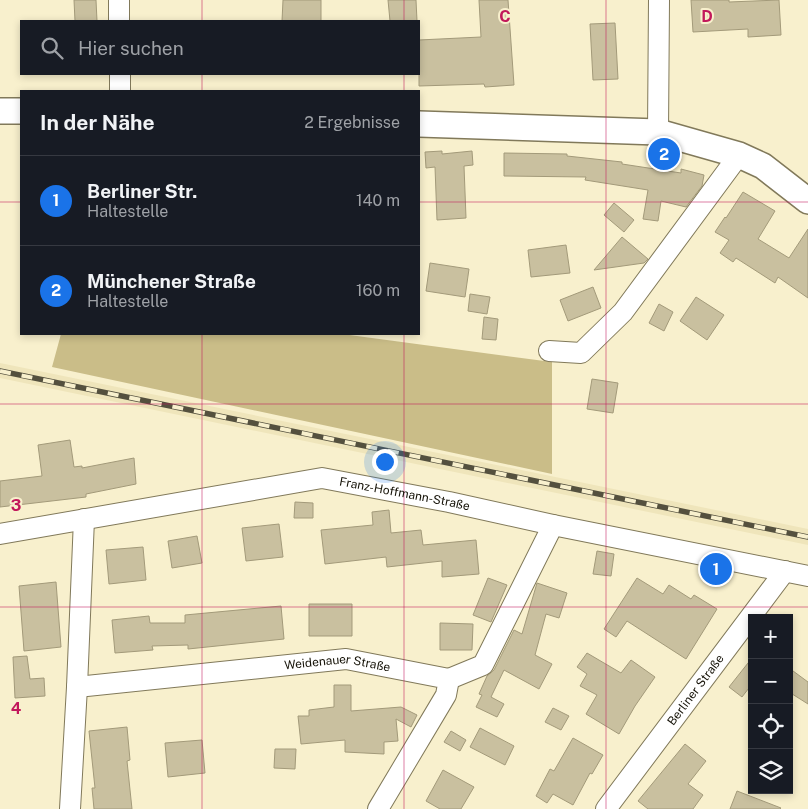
<!DOCTYPE html>
<html lang="de">
<head>
<meta charset="utf-8">
<style>
  :root { --surface:#171b24; --page:#20242c; --text:#f1f3f6; --muted:#9ea1a6; --line:#363941; --accent:#1a73e8 }
  body { margin:0; font-family:"Public Sans",sans-serif; background:var(--page); color:var(--text) }
  .controls { position:absolute; right:15px; bottom:15px; display:grid; overflow:hidden; border-radius:0px; box-shadow:0 2px 8px #0003 }
  .controls button { width:45px; height:45px; display:grid; place-items:center; padding:0; border:0; border-bottom:1px solid var(--line); background:var(--surface); color:var(--text); font:25px sans-serif }
  .you { position:absolute; left:384px; top:461px; width:18px; height:18px; margin:-12px; border:4px solid #fff; border-radius:50%; background:#1a73e8; box-shadow:0 0 0 8px #1a73e833 }
  .badge { display:grid; place-items:center; width:32px; height:32px; border-radius:50%; background:var(--accent); color:#fff; font-size:16px; font-weight:700 }
  .pin { position:absolute; translate:-50% -50%; border:2px solid #fff; box-shadow:0 1px 5px #0006 }
  .list { margin:0; padding:0; list-style:none }
  h2 { display:flex; justify-content:space-between; align-items:center; height:65px; margin:0; padding:0 20px; font-size:21px }
  h2 small { font-size:16px; font-weight:400; color:var(--muted) }
  .list li { display:grid; grid-template-columns:32px 1fr auto; gap:15px; align-items:center; box-sizing:border-box; height:90px; padding:0 20px; border-top:1px solid var(--line) }
  .list b { display:block; font-size:19px; white-space:nowrap }
  .list p { margin:0; font-size:16px; white-space:nowrap; color:var(--muted) }
  .list em { font-size:16px; font-style:normal; color:var(--muted) }
  .icon { flex:none; width:28px; height:28px; fill:none; stroke:currentColor; stroke-width:2; stroke-linecap:round; stroke-linejoin:round }
  .map { position:relative; flex:none; width:808px; height:809px; overflow:hidden }
  .search { position:absolute; background:var(--surface); box-shadow:0 2px 8px #0003; left:20px; top:20px; width:400px; height:55px; display:flex; align-items:center; gap:12px; box-sizing:border-box; padding:0 18px; border-radius:0px; color:var(--muted); font-size:19px }
  .panel { position:absolute; background:var(--surface); box-shadow:0 2px 8px #0003; left:20px; top:90px; width:400px; height:245px; border-radius:0px }
  .map>svg:first-child { display:block }
</style>
</head>
<body>
<div class="map">
<svg width="808" height="809" viewBox="0 0 808 809">
  <rect width="100%" height="100%" fill="#f8f0cd"/>
  <path fill="#efe5bb" d="M0 363 808 529V545L0 378Z"/>
  <path fill="#cabd88" d="M61 334H342L552 362V474L52 367Z"/>
  <path fill="#c9c09f" stroke="#a39a7a" d="M74 0H96L97 21H75Z
    M283 0H321V21H282Z
    M388 0H416L417 21H390Z
    M479 0H508L514 85 485 87 484 84 419 86V40L481 37Z
    M691 0H729V2L779 0 781 35 748 37V29L693 32Z
    M615 23 618 79 593 80 590 24Z
    M442 151V154L472 151 473 165 464 166 466 218 437 220 435 167 426 168 425 152Z
    M504 153 567 154V156L622 162V164L681 173V169L704 175 702 186 686 207 661 201 658 221 643 219 648 190 585 180 586 177 504 176Z
    M743 192 775 211 758 239 789 258 808 229V298L778 277 775 283 736 258 733 262 720 253 729 240 715 232 725 217 726 218Z
    M614 203 634 220 624 232 604 215Z
    M622 237 648 259 644 263 594 270Z
    M566 245 570 273 531 277 528 250Z
    M430 263 469 269 465 297 426 291Z
    M593 287 601 308 568 321 560 300Z
    M470 294 490 297 487 314 468 311Z
    M696 297 724 315 707 340 680 321Z
    M659 304 673 312 664 331 649 323Z
    M484 317 498 319 496 340 482 339Z
    M592 379 618 383 613 413 587 409Z
    M70 440 74 467 82 466V468L134 458 136 484 86 494V497L0 507V481L42 476 38 445Z
    M295 502 313 503V518H294Z
    M389 510 391 533 421 530 423 545 476 540 479 574 442 577V561L387 567 386 557 325 564 321 530 373 525 372 512Z
    M279 524 283 557 246 561 242 528Z
    M197 536 202 563 172 568 168 541Z
    M143 547 146 580 109 584 106 550Z
    M597 551 614 554 611 576 593 574Z
    M488 578 507 585 491 622 473 615Z
    M637 578 663 594 669 585 691 599 694 595 717 609 686 659 627 621 616 637 604 629Z
    M56 582 61 647 24 651 19 586Z
    M537 583 567 593 559 618 546 614 535 655 552 664 539 689 504 670 491 697 504 704 497 717 476 707 482 695 479 694 487 676 494 670 514 630 522 634Z
    M309 604H352V636H309Z
    M281 606 284 639 188 649V645L152 646 153 650 115 653 112 620 149 616 150 623H185V615Z
    M440 623 473 624 472 650H440Z
    M587 653 621 673 631 660 655 677 635 706 619 734 586 714 597 695 580 686 587 674 577 667Z
    M27 656 30 679 44 678 45 696 15 698 13 657Z
    M752 658V684L742 697 729 687Z
    M789 668 808 682V704L789 692Z
    M334 685H351V711L401 707 417 715 411 727 396 719 398 741 384 742V754L345 752V740L301 744 298 716H309V710L334 707Z
    M553 708 569 716 561 730 545 722Z
    M127 727 130 760 127 761 132 809H94L92 788H95L89 731Z
    M480 728 514 746 505 765 470 747Z
    M451 731 466 740 460 751 444 742Z
    M573 738 603 755 592 774 590 773 573 805 553 794 547 803 536 796 550 769 554 771Z
    M202 740 205 773 168 777 165 743Z
    M685 744 706 761 688 784 703 795 693 809H648L638 801Z
    M275 749H296L295 769 274 768Z
    M443 770 474 787 461 809H440L426 801Z
    M737 791 781 808 780 809H730Z"/>
  <g fill="none" stroke-linecap="round" stroke-linejoin="round">
    <g stroke="#81795a" stroke-width="22">
      <g id="minor">
        <path d="M119 0V21"/>
        <path d="M120 74V91"/>
        <path d="M658 132 659 0"/>
        <path d="M549 351 581 353 623 312 739 155"/>
        <path id="s1" d="M0 534 322 478 449 502 553 525 808 576"/>
        <path d="M449 679 483 665 553 525"/>
        <path id="s2" d="M77 687 346 659 449 679 446 695 378 809"/>
        <path d="M70 809 77 687 84 519"/>
        <path id="s3" d="M606 809 785 571"/>
      </g>
    </g>
    <g stroke="#81795a" stroke-width="28">
      <path id="major" d="M0 111H21
        M419 124 658 132 739 155 763 166 808 201"/>
    </g>
    <use href="#minor" stroke="#fff" stroke-width="20"/>
    <use href="#major" stroke="#fff" stroke-width="25"/>
    <g stroke="#54503e" stroke-width="5.5">
      <path id="rail" d="M0 371 808 537"/>
    </g>
    <use href="#rail" stroke="#f8f0cd" stroke-width="4" stroke-dasharray="11" stroke-linecap="butt"/>
  </g>
  <path fill="none" stroke="#c2185b" stroke-width="1" stroke-opacity="0.55" d="M202 0V21M404 0V21M606 0V809M202 74V91M404 74V91M0 202H21M419 202H808M202 334V809M404 334V809M0 404H808M0 607H808"/>
  <g text-anchor="middle" stroke-width="4" stroke-linejoin="round" paint-order="stroke">
    <g font-size="12" fill="#141106" stroke="#f8f0cd">
      <text dy="4" stroke="none"><textPath href="#s1" startOffset="411">Franz-Hoffmann-Straße</textPath></text>
      <text dy="4" stroke="none"><textPath href="#s2" startOffset="262">Weidenauer Straße</textPath></text>
      <text dy="4" stroke="none"><textPath href="#s3" startOffset="149">Berliner Straße</textPath></text>
    </g>
  </g>
  <g font-size="16" text-anchor="middle" font-weight="bold" fill="#c2185b" stroke="#f8f0cd" stroke-width="4" stroke-linejoin="round" paint-order="stroke">
    <text x="505" y="22">C</text>
    <text x="707" y="22">D</text>
    <text x="16" y="511">3</text>
    <text x="16" y="714">4</text>
  </g>
</svg>
<div class="controls">
<button>+</button>
<button>−</button>
<button><svg class="icon" aria-label="locate" viewBox="0 0 24 24"><circle cx="12" cy="12" r="6"/><path d="M12 2v4M12 18v4M2 12h4M18 12h4"/></svg></button>
<button><svg class="icon" aria-label="layers" viewBox="0 0 24 24"><path d="M12 4l9 5-9 5-9-5zM3 14l9 5 9-5"/></svg></button>
</div>
<div class="you"></div>
<div class="pin badge" style="left:716px;top:569px">1</div>
<div class="pin badge" style="left:664px;top:154px">2</div>
<div class="search"><svg class="icon" aria-label="search" viewBox="0 0 24 24"><circle cx="10" cy="10" r="6"/><path d="M15 15l6 6"/></svg>Hier suchen</div>
<section class="panel">
<h2>In der Nähe<small>2 Ergebnisse</small></h2>
<ul class="list">
<li><span class="badge">1</span><div><b>Berliner Str.</b><p>Haltestelle</p></div><em>140 m</em></li>
<li><span class="badge">2</span><div><b>Münchener Straße</b><p>Haltestelle</p></div><em>160 m</em></li>
</ul>
</section>
</div>
</body>
</html>
